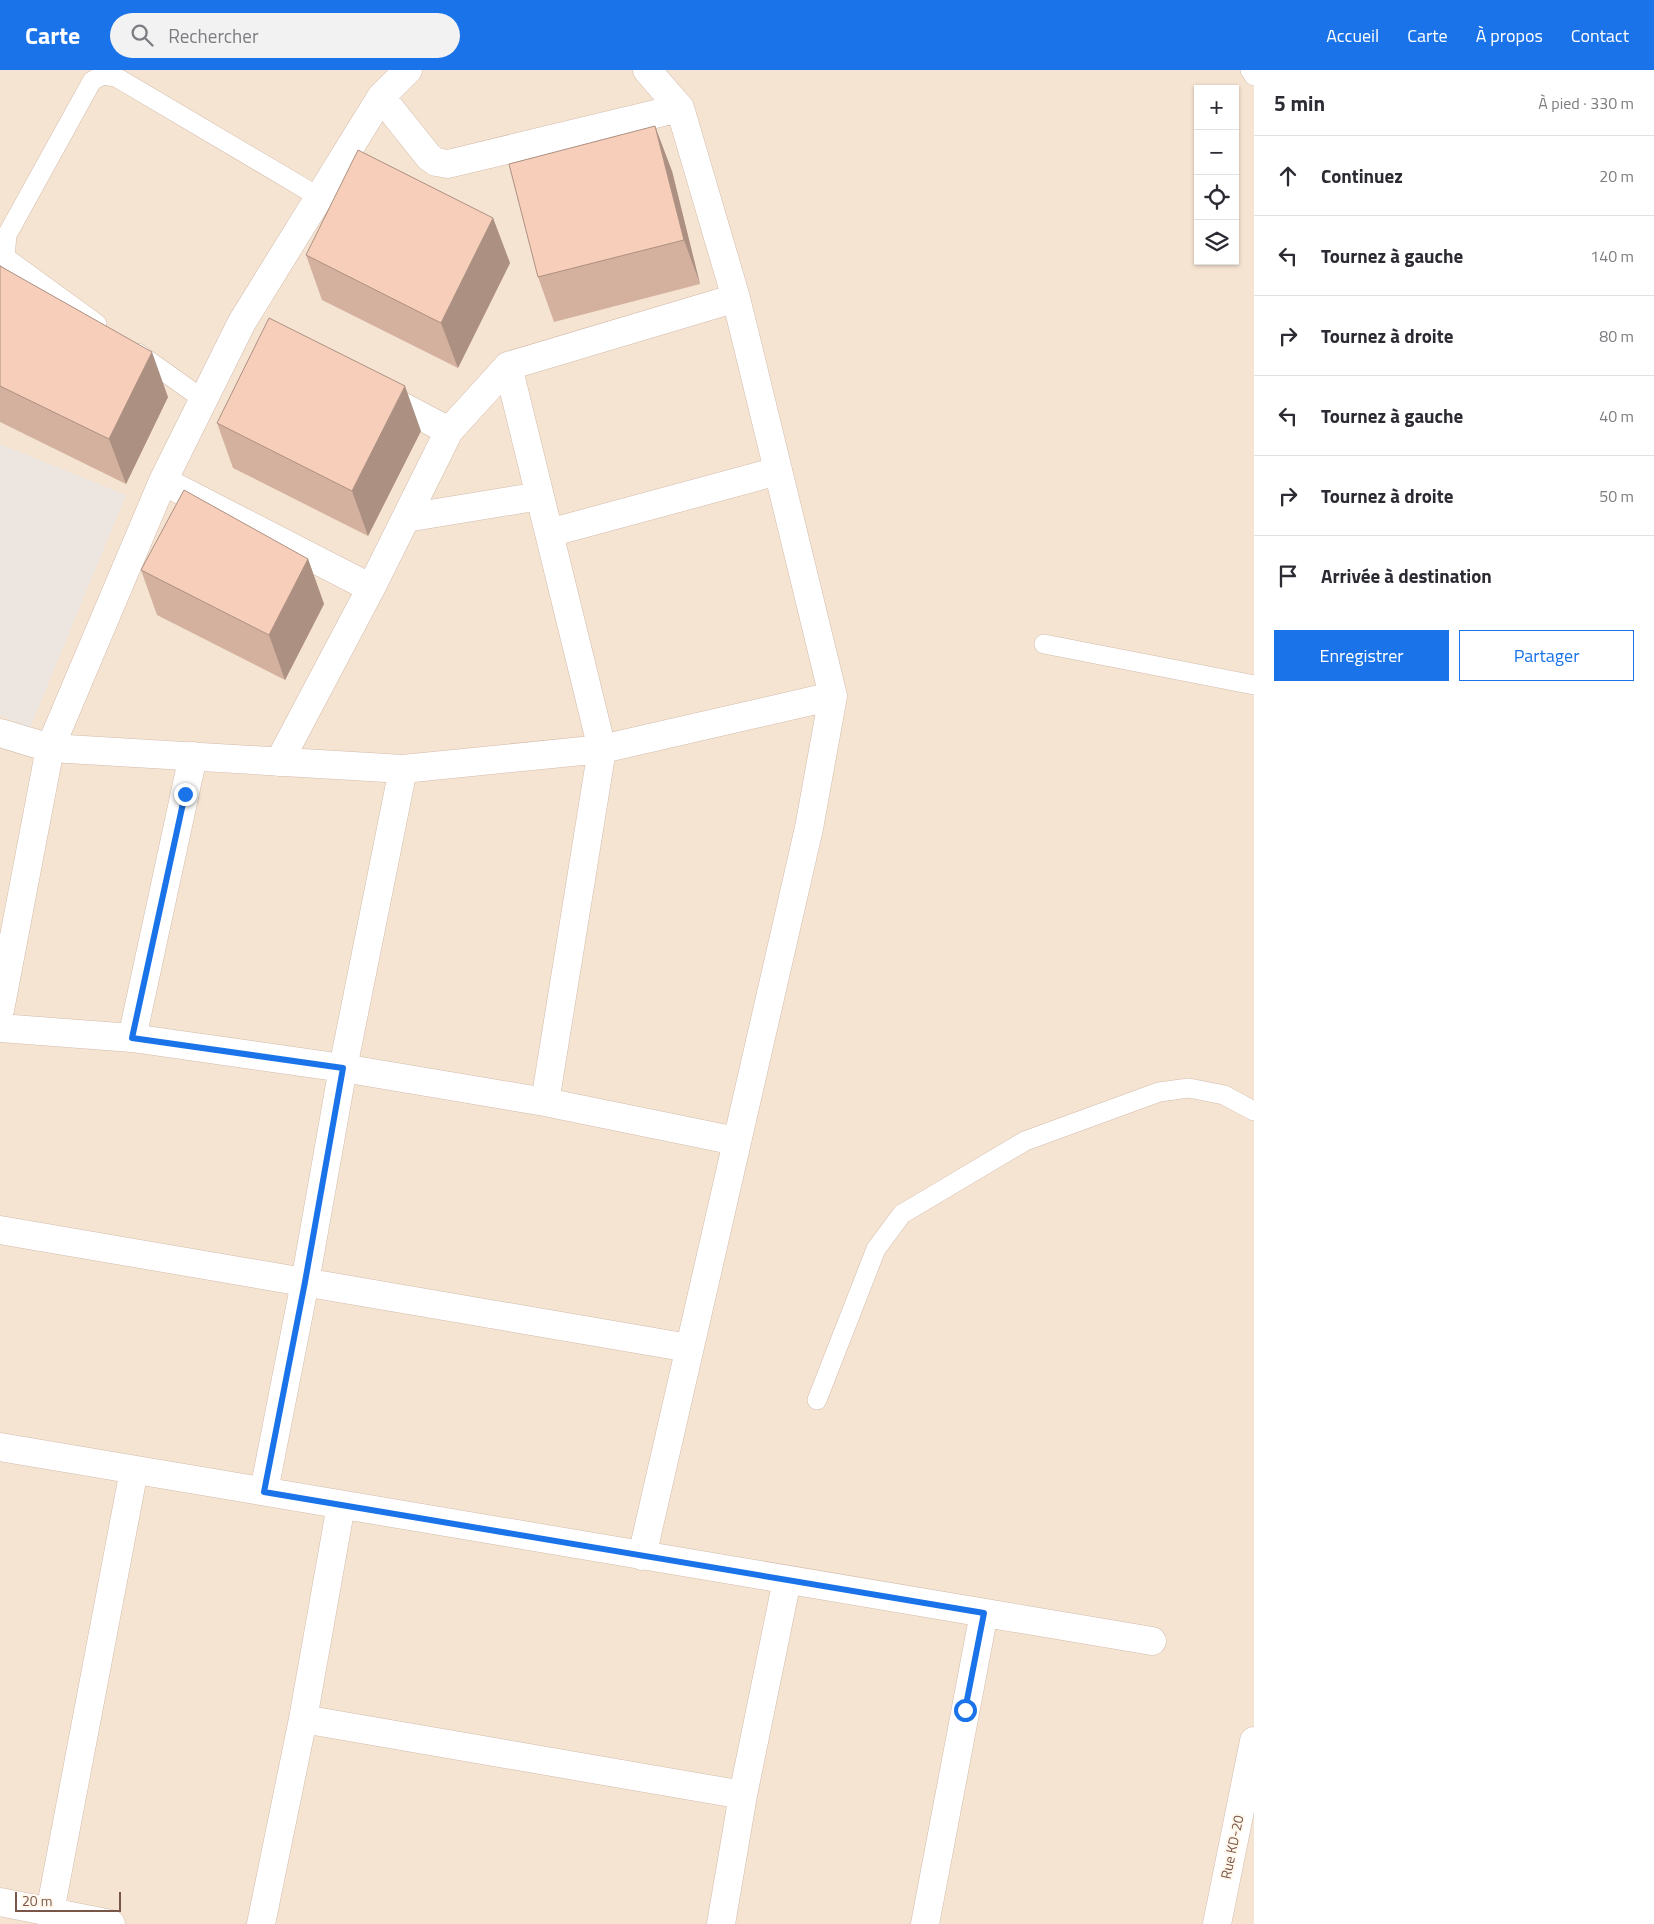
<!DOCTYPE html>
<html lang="fr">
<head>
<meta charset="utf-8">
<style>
  :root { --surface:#fff; --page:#f2f2f3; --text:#2b2b33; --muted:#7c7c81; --line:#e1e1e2; --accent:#1a73e8 }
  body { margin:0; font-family:"Titillium Web",sans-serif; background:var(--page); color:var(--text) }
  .controls { position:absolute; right:15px; top:15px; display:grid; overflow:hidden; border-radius:0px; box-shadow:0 1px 4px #0004 }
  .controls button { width:45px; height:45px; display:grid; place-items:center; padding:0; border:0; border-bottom:1px solid var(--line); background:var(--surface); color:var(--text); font:25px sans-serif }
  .scale { position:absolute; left:15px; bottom:12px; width:106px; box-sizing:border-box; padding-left:5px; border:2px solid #795647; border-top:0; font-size:14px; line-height:18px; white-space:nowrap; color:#795647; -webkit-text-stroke:4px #fff7ec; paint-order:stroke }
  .stop { position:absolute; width:15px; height:15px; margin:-11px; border:4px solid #1a73e8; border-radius:50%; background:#fff }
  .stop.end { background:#1a73e8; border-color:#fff; box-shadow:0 1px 5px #0008 }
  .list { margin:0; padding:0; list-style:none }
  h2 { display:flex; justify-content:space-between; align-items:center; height:65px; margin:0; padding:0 20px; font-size:21px }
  h2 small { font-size:16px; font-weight:400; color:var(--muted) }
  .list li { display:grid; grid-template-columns:32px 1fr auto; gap:15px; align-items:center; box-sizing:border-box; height:80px; padding:0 20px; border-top:1px solid var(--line) }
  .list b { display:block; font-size:19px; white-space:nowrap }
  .list em { font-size:16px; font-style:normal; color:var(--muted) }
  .actions { display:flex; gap:10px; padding:15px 20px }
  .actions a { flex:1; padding:11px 0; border:1px solid var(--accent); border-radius:0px; text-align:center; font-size:18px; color:var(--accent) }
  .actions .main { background:var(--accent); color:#fff }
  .icon { flex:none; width:28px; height:28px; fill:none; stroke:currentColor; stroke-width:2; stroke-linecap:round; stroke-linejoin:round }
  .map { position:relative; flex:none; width:1254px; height:1854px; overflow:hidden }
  header { display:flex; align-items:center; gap:30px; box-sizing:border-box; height:70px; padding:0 25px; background:var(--accent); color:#fff }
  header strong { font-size:24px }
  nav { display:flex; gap:28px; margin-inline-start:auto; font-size:18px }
  .search { width:350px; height:45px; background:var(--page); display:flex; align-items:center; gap:12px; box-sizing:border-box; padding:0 18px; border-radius:28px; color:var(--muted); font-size:19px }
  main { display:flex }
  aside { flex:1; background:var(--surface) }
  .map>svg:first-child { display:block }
</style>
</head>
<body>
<header>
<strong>Carte</strong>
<div class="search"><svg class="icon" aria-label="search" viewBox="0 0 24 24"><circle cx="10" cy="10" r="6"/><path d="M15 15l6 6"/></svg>Rechercher</div>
<nav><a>Accueil</a><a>Carte</a><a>À propos</a><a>Contact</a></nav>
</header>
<main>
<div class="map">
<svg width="1254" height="1854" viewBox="0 0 1254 1854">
  <rect width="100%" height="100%" fill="#fef3e4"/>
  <path fill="#f6e4d2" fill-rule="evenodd" d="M0 0H1254V1854H0ZM1198 19H1235V191H1198Z"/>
  <path fill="#ede5df" d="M0 374 126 425 30 658 0 645Z"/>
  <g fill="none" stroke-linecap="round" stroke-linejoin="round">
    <g stroke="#d3bbab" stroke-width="20">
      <path id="lane" d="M1250 0 1254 6
        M97 254 5 187 7 165 92 11 103 5 116 7 319 127
        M138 283 204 330
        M1044 574 1254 615
        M817 1330 876 1179 902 1144 1025 1071 1159 1022 1189 1018 1224 1025 1254 1041"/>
    </g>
    <g stroke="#d3bbab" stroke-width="29">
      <path id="street" d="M381 27 429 87 436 92 448 94 680 38
        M508 296 602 679 545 1032
        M381 325 449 361
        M163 411 371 518
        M406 448 540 426
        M549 463 778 401
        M0 663 50 678 403 699 602 679 833 626
        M279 692 371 518 449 361 508 296 736 228
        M0 940 50 678 163 411 242 252 381 27 408 0
        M0 958 132 968 343 998 545 1032 736 1071
        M132 968 193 686
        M0 1160 689 1278
        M0 1377 1152 1571
        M264 1421 305 1212 343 998 403 699
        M642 1486 809 758 833 626 736 228 680 38 647 0
        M303 1649 743 1725
        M0 1832 111 1854
        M50 1842 134 1400
        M261 1854 303 1649 341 1435
        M721 1854 743 1725 787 1510
        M925 1854 984 1543
        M1217 1854 1254 1671"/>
    </g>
    <use href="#lane" stroke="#fff" stroke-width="19"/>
    <use href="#street" stroke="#fff" stroke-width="28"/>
  </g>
  <path fill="#d4b19f" d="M672 101 700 214 554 252 538 207Z
    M493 148 510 193 458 298 322 230 306 185Z
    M0 196 168 327 126 414 0 352Z
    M217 353 421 361 368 466 233 398Z
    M308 489 324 534 285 610 157 545 141 500Z"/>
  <path fill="#ac9082" d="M655 56 672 101 700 214 684 170Z
    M493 148 510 193 458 298 441 253Z
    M152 282 168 327 126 414 109 369Z
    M405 316 421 361 368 466 352 421Z
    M308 489 324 534 285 610 269 565Z"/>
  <path fill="#f6ceb9" stroke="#ac9082" d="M655 56 684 170 538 207 509 94Z
    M358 80 493 148 441 253 306 185Z
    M0 196 152 282 109 369 0 316Z
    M269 248 405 316 352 421 217 353Z
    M184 420 308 489 269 565 141 500Z"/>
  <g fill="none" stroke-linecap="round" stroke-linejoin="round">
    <path stroke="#1a73e8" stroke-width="6" d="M185 724 132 968 343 998 305 1212 264 1422 984 1543 965 1640"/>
  </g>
  <g text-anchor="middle" stroke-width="4" stroke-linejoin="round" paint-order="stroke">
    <g font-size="14" fill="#795647" stroke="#fff7ec">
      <text transform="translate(1232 1777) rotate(-78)" y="5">Rue KD-20</text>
    </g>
  </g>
</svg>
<div class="controls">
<button>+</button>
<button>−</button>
<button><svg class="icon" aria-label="locate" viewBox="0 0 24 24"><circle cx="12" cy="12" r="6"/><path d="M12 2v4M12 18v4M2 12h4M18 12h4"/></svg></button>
<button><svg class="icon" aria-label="layers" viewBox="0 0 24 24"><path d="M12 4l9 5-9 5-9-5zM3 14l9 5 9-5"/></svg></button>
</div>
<div class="scale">20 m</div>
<div class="stop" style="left:965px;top:1640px"></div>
<div class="stop end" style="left:185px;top:724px"></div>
</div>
<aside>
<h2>5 min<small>À pied · 330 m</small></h2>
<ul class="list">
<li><svg class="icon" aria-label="ahead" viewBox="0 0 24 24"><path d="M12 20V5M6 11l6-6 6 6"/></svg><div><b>Continuez</b></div><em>20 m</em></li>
<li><svg class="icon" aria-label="left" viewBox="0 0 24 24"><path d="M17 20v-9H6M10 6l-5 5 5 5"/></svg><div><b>Tournez à gauche</b></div><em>140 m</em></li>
<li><svg class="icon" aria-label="right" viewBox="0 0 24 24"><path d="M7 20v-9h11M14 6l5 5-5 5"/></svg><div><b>Tournez à droite</b></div><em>80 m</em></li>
<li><svg class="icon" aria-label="left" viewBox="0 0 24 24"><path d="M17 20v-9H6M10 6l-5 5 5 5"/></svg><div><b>Tournez à gauche</b></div><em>40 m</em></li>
<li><svg class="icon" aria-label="right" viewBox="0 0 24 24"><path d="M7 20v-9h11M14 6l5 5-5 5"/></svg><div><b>Tournez à droite</b></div><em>50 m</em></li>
<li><svg class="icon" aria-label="arrive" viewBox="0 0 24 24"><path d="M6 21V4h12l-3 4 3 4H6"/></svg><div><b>Arrivée à destination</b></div></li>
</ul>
<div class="actions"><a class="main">Enregistrer</a><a>Partager</a></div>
</aside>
</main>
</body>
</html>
